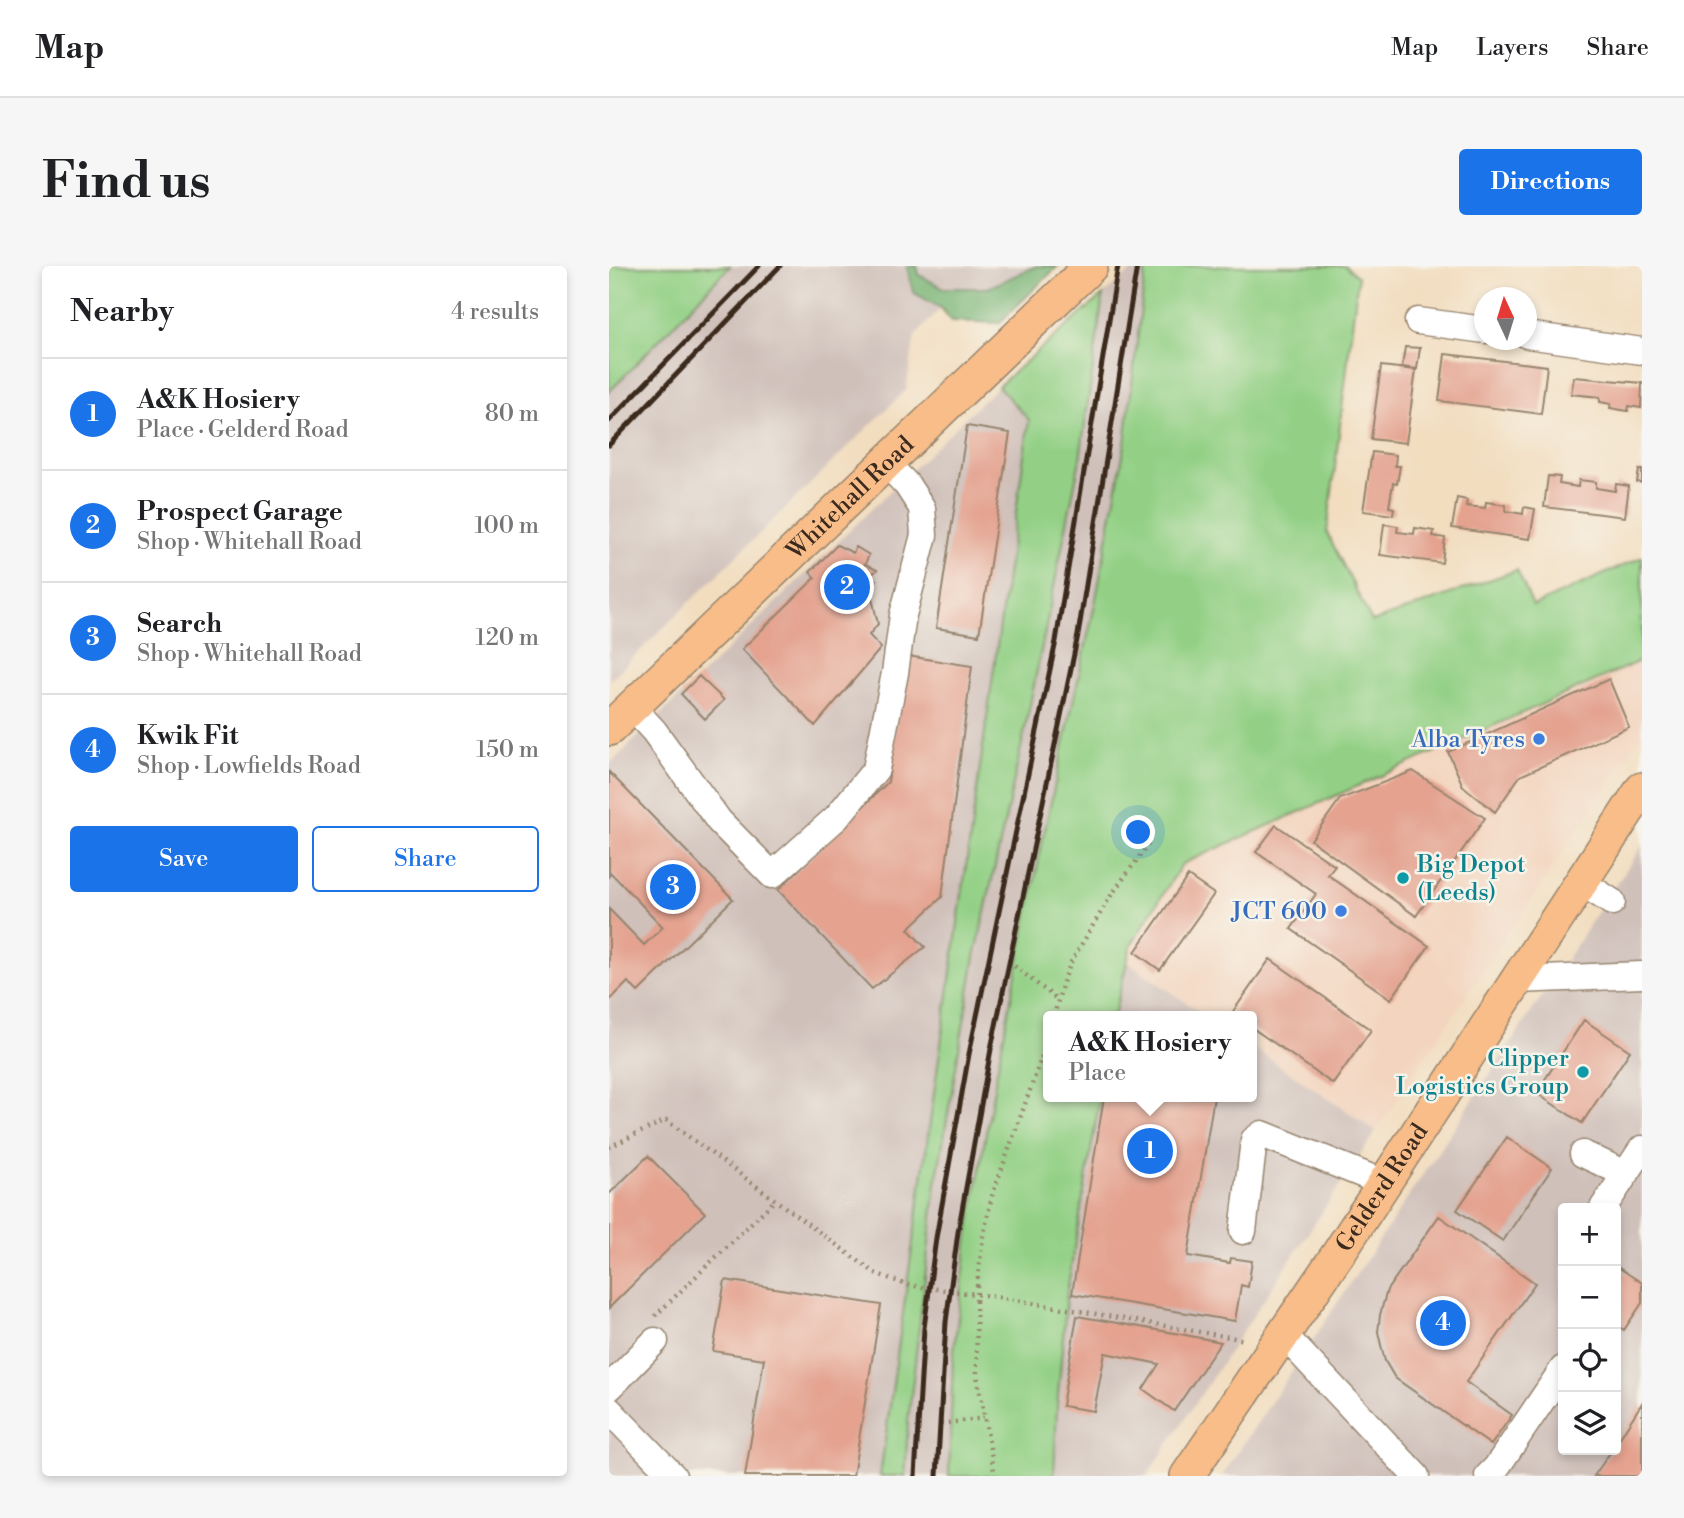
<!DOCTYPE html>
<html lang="en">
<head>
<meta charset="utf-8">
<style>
  :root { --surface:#fff; --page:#f6f6f6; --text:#202124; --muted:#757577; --line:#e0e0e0; --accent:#1a73e8 }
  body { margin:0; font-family:"Libre Bodoni",serif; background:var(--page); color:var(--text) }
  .controls { position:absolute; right:21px; bottom:21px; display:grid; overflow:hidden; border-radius:7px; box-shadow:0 4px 10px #0003 }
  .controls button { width:63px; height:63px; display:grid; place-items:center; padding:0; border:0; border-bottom:2px solid var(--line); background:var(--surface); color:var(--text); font:35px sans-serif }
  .compass { position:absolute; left:865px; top:21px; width:63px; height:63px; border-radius:50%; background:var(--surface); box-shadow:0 4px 10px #0003; rotate:356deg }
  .you { position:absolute; left:530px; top:567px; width:24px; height:24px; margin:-18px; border:5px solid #fff; border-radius:50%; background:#1a73e8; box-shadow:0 0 0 10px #1a73e833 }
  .badge { display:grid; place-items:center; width:46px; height:46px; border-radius:50%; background:var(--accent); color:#fff; font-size:23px; font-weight:700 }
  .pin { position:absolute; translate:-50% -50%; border:4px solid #fff; box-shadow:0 2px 7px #0006 }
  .popup { position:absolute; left:434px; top:745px; width:214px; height:91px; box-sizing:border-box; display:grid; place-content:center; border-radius:7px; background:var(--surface); filter:drop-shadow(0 2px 5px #0005); font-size:23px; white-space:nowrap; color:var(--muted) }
  .popup b { font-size:26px; color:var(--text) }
  .popup::after { content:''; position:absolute; left:50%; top:100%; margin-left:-14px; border:14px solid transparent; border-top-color:var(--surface) }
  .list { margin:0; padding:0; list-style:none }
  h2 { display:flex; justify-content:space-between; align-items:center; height:91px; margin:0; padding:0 28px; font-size:30px }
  h2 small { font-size:23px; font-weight:400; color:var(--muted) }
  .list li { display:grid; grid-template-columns:46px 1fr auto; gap:21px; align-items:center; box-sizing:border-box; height:112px; padding:0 28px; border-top:2px solid var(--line) }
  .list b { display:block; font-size:26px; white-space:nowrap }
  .list p { margin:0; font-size:23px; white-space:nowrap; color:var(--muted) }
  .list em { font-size:23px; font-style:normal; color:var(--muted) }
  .actions { display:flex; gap:14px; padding:21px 28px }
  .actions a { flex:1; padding:16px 0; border:2px solid var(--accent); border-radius:7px; text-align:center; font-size:24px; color:var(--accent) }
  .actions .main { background:var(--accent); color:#fff }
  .icon { flex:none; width:38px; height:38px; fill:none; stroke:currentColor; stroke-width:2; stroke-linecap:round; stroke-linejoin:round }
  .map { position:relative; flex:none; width:1033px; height:1210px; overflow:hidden; border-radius:7px }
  header { display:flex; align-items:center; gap:42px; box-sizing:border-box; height:98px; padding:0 35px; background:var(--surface); border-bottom:2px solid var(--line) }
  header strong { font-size:33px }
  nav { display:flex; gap:38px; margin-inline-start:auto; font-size:24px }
  .intro { display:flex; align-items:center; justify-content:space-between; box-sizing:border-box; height:168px; padding:0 42px }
  h1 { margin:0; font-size:49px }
  .button { padding:18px 32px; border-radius:7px; background:var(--accent); color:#fff; font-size:24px; font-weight:700 }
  main { display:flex; gap:42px; padding:0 42px }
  aside { flex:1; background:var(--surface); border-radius:7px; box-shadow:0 4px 10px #0003 }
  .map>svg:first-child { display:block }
</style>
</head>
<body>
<header>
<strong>Map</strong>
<nav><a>Map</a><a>Layers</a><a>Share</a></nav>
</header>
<div class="intro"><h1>Find us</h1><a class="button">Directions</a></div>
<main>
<aside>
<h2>Nearby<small>4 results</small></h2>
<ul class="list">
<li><span class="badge">1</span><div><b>A&amp;K Hosiery</b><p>Place · Gelderd Road</p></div><em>80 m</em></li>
<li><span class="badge">2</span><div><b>Prospect Garage</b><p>Shop · Whitehall Road</p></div><em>100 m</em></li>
<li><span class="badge">3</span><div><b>Search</b><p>Shop · Whitehall Road</p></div><em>120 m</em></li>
<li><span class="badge">4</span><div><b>Kwik Fit</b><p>Shop · Lowfields Road</p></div><em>150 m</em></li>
</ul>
<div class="actions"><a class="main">Save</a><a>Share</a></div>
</aside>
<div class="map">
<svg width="1033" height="1210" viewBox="0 0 1033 1210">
  <rect width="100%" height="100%" fill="#f7f3e8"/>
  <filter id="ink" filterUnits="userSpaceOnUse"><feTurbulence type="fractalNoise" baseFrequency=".0143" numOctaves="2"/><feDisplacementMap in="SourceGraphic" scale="14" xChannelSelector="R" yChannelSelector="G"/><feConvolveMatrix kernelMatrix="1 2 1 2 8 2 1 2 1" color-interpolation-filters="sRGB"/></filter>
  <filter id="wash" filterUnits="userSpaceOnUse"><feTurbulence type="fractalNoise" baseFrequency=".00686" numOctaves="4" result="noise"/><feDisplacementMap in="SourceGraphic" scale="28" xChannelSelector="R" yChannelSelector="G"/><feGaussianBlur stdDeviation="1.57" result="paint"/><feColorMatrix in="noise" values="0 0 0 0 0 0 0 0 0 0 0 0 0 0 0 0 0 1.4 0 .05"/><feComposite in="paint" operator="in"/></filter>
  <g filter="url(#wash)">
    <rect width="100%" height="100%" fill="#f2ddbf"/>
    <path fill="#f3d4be" d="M1033 394V468L767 865 643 781 642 750H597L518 696 522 679 573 598Z"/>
    <path fill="#cfc0ba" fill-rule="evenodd" d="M121 0H298L304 26 332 42 306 70 297 124 0 415V126Z
      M308 0H427L379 22H334L310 9Z
      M528 0H537L516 178 486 338 434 572 390 794 344 1093 340 1210H296L299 1156 327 917 366 691 415 468 471 193 494 29Z
      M389 120 420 154 271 1210H0V499Z
      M1033 580V1210H613ZM954 942H1007V1184H954Z
      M518 696 597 750H505Z
      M643 781 767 865 538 1210H445L448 1140 458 1026 491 831H642Z"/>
    <path fill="#93d085" stroke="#677d52" stroke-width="2" d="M0 0H121L0 126Z
      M537 0H736L749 11 718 267 763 356 908 304 924 340 1033 291V394L573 598 522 679 505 750H440V831H491L458 1026 448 1140 445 1210H340L344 1093 360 963 390 794 434 572 486 338 516 178Z
      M494 29 471 193 415 468 366 691 327 917 299 1156 296 1210H271L420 154 389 120Z"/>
    <path fill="#76b272" stroke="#586e48" stroke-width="2" d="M298 0H308L310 9 334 22H379L427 0H449L390 57 343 55 332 42 304 26Z"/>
    <g id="blocks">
      <path fill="#e4a28f" d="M796 81 811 82 808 103 793 101Z
        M836 88 938 100 932 148 830 135Z
        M772 100 807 104 797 177 762 173Z
        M965 111 1033 117 1032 142 1020 140 1019 145 1001 142 1002 138 991 136V131L962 128Z
        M358 160 401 167 370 369 327 362Z
        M763 186 787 189 786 200H791L788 218 784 217 780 241 785 242 784 249 754 245Z
        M1030 204H1033V217L1028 216Z
        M939 210 951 211 950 218 969 221 970 214 987 216V222L1006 225 1007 218 1020 220 1016 251 935 241Z
        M848 232 858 234 857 240 876 242 877 236 897 239V245L914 248 915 241 926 243 921 273 843 262Z
        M775 258 789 260 788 266 805 268 806 262 825 265 824 270 836 272 833 297 771 289Z
        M228 279 244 287 247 281 260 289 256 298 268 304 261 310 267 314 255 327 263 332 269 358 260 369 272 382 206 460 133 383 206 312 201 306Z
        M298 390 363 400 333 631 299 663 316 681 263 723 169 624 279 516Z
        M90 410 115 434 96 453 72 428Z
        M1000 413 1020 461 911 510 886 546 854 520 839 486Z
        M804 505 876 552 807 650 702 574 731 533Z
        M0 506 124 633 29 726 19 716 0 735V643L35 679 54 661 2 607 0 610Z
        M667 559 726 600 719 609 820 680 782 733 682 663 707 628 647 586Z
        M579 610 605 628 551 704 526 686Z
        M661 693 762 764 724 818 642 761V750H628L623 747Z
        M975 754 1021 785 973 857 927 827Z
        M495 831H605L579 990 621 997 622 992 643 995 639 1021 632 1019 626 1055 463 1028Z
        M898 871 943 902 894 975 848 944Z
        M39 890 96 947 0 1042V928Z
        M830 950 926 1017 857 1116 903 1149 882 1179 786 1112 776 1095 772 1079 769 1066 771 1049 778 1024Z
        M1007 1000 1033 1017V1037L1015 1064 1007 1059Z
        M116 1014 272 1039 244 1210H136L155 1093 104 1085Z
        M468 1050 571 1068 612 1076 565 1145 534 1123 550 1098 496 1087 485 1145 453 1140Z
        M1033 1137V1210H985L1003 1184H1007V1178Z"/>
    </g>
  </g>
  <g filter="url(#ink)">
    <use href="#blocks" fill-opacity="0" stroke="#96846e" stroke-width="2"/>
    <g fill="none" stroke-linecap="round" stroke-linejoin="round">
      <g stroke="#96846e" stroke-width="29">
        <path id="minor" d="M809 55 876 64
          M918 69 1033 85
          M23 441 45 465 110 555 163 609 228 551 267 503 286 407 294 349 315 269 313 242 298 219 276 196
          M972 616 1003 636
          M908 714 1033 709
          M974 888 1017 908
          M994 942 1033 883
          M634 965 645 874 653 868 775 917
          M673 1067 807 1210
          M0 1122 46 1075
          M0 1144 64 1210
          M879 1210 887 1202 954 1103"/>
      </g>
      <g stroke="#96846e" stroke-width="36">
        <g id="major">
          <path id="s1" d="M0 463 482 0"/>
          <path id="s2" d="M578 1210 729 988 1033 523"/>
        </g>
      </g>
      <path stroke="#96846e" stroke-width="4.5" stroke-dasharray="2 5" stroke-linecap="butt" d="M400 696 449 734
        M445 750 453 719 462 696 503 628 541 576
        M0 881 57 854 266 1007 298 1019 389 1031 637 1074
        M368 1020 374 971 383 930 440 771
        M367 1035 368 1109 386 1210
        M46 1050 166 934
        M332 1158 375 1152"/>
      <use href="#minor" stroke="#fff" stroke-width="26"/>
      <use href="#major" stroke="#f8bd88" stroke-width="33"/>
      <path stroke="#3b2a1e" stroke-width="5" d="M0 155 150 0
        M0 179 171 0
        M306 1210 315 1062 327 972 360 788 447 375 509 0
        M328 1210 337 1056 349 966 382 783 469 369 528 0"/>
      <path stroke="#96846e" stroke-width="4.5" stroke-dasharray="2 5" stroke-linecap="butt" d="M367 1035 368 1020"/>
    </g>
  </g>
  <g fill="#3f7fe0" stroke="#f7f3e8" stroke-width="2.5">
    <circle cx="930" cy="473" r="7"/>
    <circle cx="732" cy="645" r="7"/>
  </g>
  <g fill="#0f9aa8" stroke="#f7f3e8" stroke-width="2.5">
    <circle cx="794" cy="612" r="7"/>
    <circle cx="974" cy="806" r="7"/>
  </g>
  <g text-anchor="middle" stroke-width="5" stroke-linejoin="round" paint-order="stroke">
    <g font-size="24" fill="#3b2a1e" stroke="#f7f3e8">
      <text dy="8" stroke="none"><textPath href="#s1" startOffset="334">Whitehall Road</textPath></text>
      <text dy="8" stroke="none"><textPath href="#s2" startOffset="348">Gelderd Road</textPath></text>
    </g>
    <g font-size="24" fill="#366cbe" stroke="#f7f3e8" text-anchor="end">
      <text x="916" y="481">Alba Tyres</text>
      <text x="718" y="653">JCT 600</text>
    </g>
    <g font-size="24" fill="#0d838f" stroke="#f7f3e8" text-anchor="start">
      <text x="808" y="606">Big Depot<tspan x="808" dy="28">(Leeds)</tspan></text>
      <text x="960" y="800" text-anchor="end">Clipper<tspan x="960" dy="28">Logistics Group</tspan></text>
    </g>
  </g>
</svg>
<div class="controls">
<button>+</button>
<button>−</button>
<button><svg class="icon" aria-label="locate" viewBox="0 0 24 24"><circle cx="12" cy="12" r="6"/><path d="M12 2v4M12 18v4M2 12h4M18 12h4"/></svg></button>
<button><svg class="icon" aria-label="layers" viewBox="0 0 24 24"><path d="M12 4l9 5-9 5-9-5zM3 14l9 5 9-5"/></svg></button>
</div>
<svg class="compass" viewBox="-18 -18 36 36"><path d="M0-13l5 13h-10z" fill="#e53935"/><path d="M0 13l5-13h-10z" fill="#757577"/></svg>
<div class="you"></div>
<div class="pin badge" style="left:541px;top:885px">1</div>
<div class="popup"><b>A&amp;K Hosiery</b>Place</div>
<div class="pin badge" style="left:238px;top:321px">2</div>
<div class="pin badge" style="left:64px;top:621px">3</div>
<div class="pin badge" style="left:834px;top:1057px">4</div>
</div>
</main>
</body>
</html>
